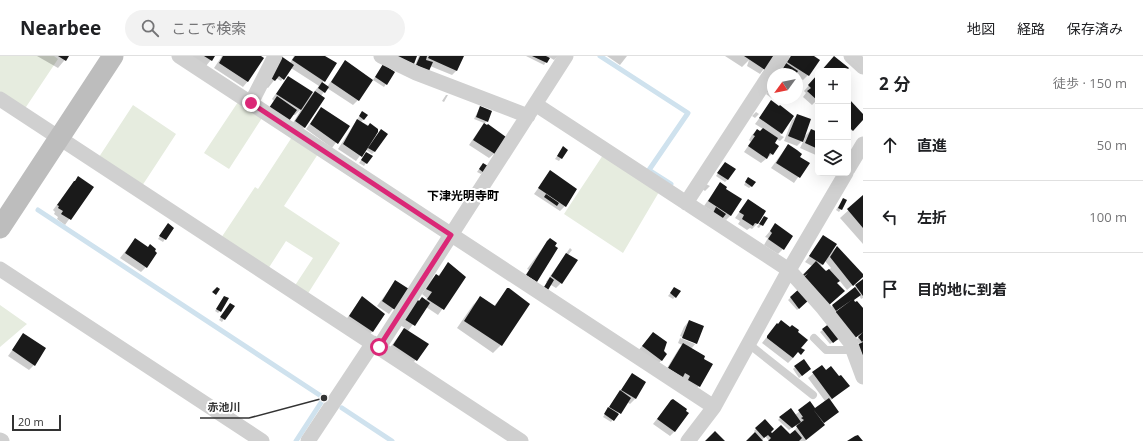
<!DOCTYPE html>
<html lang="ja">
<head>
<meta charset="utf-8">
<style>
  :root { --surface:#fff; --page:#f2f2f2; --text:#202124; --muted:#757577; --line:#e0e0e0 }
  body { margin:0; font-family:"Open Sans","Noto Sans JP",sans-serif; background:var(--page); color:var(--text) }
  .controls { position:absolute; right:12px; top:12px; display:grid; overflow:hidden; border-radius:6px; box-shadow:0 4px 16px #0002 }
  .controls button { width:36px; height:36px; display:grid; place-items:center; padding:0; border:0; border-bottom:1px solid var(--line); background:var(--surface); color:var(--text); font:20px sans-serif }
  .compass { position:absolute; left:767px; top:12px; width:36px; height:36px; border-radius:50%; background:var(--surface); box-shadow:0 4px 16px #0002; rotate:237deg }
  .scale { position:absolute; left:12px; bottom:10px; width:49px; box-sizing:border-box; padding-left:4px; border:2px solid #333; border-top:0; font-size:11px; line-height:14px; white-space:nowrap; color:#333; -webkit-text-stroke:3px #fff; paint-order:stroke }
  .stop { position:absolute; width:12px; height:12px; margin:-9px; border:3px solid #db2777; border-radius:50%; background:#fff }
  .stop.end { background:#db2777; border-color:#fff; box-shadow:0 1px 4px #0008 }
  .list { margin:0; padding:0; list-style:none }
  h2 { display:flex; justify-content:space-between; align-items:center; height:52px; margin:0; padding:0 16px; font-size:17px }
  h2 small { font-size:13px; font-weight:400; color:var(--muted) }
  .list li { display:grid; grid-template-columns:26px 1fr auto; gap:12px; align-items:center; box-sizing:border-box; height:72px; padding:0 16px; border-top:1px solid var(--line) }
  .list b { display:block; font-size:15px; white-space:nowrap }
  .list em { font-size:13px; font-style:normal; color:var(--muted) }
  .icon { flex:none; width:22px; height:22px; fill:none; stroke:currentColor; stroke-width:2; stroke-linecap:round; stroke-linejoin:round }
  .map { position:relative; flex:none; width:863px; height:385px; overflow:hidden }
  header { display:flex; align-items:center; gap:24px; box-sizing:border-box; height:56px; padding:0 20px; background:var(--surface); border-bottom:1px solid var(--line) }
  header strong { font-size:19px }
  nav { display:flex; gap:22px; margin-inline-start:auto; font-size:14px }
  .search { width:280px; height:36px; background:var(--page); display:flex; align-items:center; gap:10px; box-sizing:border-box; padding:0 14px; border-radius:22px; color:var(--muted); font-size:15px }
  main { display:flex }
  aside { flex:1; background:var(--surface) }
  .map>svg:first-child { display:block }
</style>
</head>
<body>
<header>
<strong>Nearbee</strong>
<div class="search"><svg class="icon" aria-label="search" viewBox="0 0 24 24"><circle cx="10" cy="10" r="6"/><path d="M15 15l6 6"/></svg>ここで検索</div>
<nav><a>地図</a><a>経路</a><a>保存済み</a></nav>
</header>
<main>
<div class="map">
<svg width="863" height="385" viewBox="0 0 863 385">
  <rect width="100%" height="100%" fill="#fff"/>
  <path fill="#e6ecdf" d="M0 0H54L58 3 24 54 0 38Z
    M238 46 262 62 229 113 204 97Z
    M133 49 176 78 142 130 99 101Z
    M292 81 318 98 284 150 340 187 307 239 294 231 313 202 286 185 268 213 221 182 255 131 258 133Z
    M603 99 659 136 623 197 564 158Z
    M0 249 27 268 0 291Z"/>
  <path fill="#0003" fill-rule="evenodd" d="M37 0H68L58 12Z
    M191 0H214L206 10Z
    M222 0H259L248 25 243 31 214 12Z
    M294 0H324V25L322 27 327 31 345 5 358 44 353 49 327 32 321 40 305 71 300 76 291 70 302 52 295 59 265 57 274 45 272 43 288 21 308 43 319 30 291 12 281 25 276 22 268 32 264 30 266 26 290 7Z
    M419 0H463L457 14 452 19 430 10 414 11Z
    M526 0H558L554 4 549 1 544 9Z
    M607 0H627L620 9Z
    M725 0H773L760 18 747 10 749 4 742 11Z
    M790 0H812L808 19 803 24 797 20V18H782L780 16Z
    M381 12 386 28 384 31 373 24Z
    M818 19V43L812 49 803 41 806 37 804 35Z
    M773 28V42H776L774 44 766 38Z
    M446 39H448L444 46 442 45Z
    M771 46 782 77 780 79 784 81 780 85 776 83 773 87 772 98 761 107 744 96 751 86 749 84 752 79 757 74 760 76 763 73 755 68Z
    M848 47 863 59V62L848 78Z
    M480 51 487 65 484 68 495 97 489 102 469 89 484 67 474 63Z
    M321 53 348 70 332 92 306 73Z
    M756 56 759 58 755 62 752 60Z
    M360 59 364 63 361 66 377 73 376 80 381 74 374 96 372 98 365 93 356 105 338 93Z
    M798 59 803 82 811 74 818 77V100L800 92 805 82 797 90 784 85 792 64Z
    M788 89 799 101 808 107 794 127 771 112Z
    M561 94H567L559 105 555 103Z
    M364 100H371L364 110 359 107Z
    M723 109 727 124 725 126 716 120Z
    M481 110 483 116 481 118 477 116Z
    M550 116 565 150 560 155 534 138Z
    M746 125 752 130 749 132 744 129Z
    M74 126 92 131 65 169 57 163 58 161 54 158 55 156 53 154Z
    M720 127 724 133 731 159 726 164 704 150Z
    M706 128 710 130 705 135 702 133Z
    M863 141V188L840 162Z
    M843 143 841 153 839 156 836 154Z
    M748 144 759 166 752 173 750 172 747 174 738 168 740 165 735 162Z
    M764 161 766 163 759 172 757 171Z
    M775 169 783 193 778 198 764 189 768 182 765 181Z
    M166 171 173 172 163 186 158 183Z
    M824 181 829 198 837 191 863 220 847 234 839 224 806 221 803 218 812 210 805 206ZM825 205 831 212 826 216 820 211Z
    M135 183 146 211 141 216 120 202Z
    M547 186 556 188 524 221 529 214 527 213Z
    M570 192 572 194 568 199 561 227 556 232 546 226Z
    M448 208 465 222 438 259 426 251 408 275 427 288 411 310 388 294 405 272 400 269 419 246 425 245 427 242 422 238 431 224 436 219 438 220Z
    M863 224V242L861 243 859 239 853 244 862 252 863 251V315L860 289 856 284 861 279 851 246 848 245 833 257 830 252Z
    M395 226 407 234 389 258 377 250Z
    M508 233 501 289 493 297 457 272 473 249 481 241 494 250Z
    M800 233 809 243 797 254 788 244Z
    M672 235 675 241 673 243 668 240Z
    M224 241 220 255 218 257 215 255Z
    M362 241 373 275 368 280 345 265Z
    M228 251 224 263 222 266 219 264Z
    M689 265 696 287 691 293 699 330 694 335 664 317 678 294 682 289 678 287 680 282 695 288V286L680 280 684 271Z
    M777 268 793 302 788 307 762 287Z
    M830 268 837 283 830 288 820 276Z
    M653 277 662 295V304L657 309 637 296Z
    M24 278 34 309 29 314 8 300Z
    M822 310 843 334 830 345 838 356 823 368 824 369 819 374 805 385H769L765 380 762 385H747L756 377 754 375 765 364 772 379 790 380 798 370 797 368 789 374 778 364 780 362 791 354 795 359 810 347 815 353 825 345 808 322Z
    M795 311 808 315 799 322 793 313Z
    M632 318 644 326 635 343 630 348 627 346 611 366 603 361Z
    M671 345 675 375 670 380 653 368Z"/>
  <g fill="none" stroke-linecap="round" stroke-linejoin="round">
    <path stroke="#cfe2ee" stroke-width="5" d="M600 0 688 57 649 114 671 128
      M38 154 324 342 296 385
      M342 352 392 385"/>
  </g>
  <path fill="#1a1a1a" d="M58 0H69L66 5Z
    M204 0H215L212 5Z
    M223 0H261L264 2 248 26 219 7Z
    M281 0 294 9 284 24 279 20 275 25 268 20Z
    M295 0H325L337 7 325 26 292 4Z
    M395 0H417L414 8Z
    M420 0H427L426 4 433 6 429 15 416 9Z
    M429 0H464L457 15 428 2Z
    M532 0H546L550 2 547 7Z
    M744 0H774L765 14Z
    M791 0H814L820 4 809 20 787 6Z
    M834 0 849 12 846 15H821Z
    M345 4 373 24 359 45 331 26Z
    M786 7 798 15 796 18H788L782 14Z
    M383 8 395 16 387 29 375 21Z
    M818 18V45L807 35 811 32 808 29Z
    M288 20 313 36 301 54 276 38Z
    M322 26 329 31 325 37 318 32Z
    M773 26V39L767 35Z
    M315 35 325 42 305 72 295 65Z
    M277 40 297 54 289 65 269 52Z
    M771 44 779 50 780 49 794 60 782 78 759 62Z
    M850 44 863 58V64L853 75 848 70V46Z
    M480 50 492 55 488 66 476 61Z
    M321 51 350 70 338 88 310 68Z
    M362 55 368 59 364 64 359 60Z
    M797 58 811 63 803 86 788 80Z
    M357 63 368 70 370 67 378 73V76L362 101 343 88Z
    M484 67 487 69 488 68 506 81 495 98 473 84Z
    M763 72 778 82 775 87 779 90 773 99 770 97 767 103 748 90 755 80 753 79 757 73 760 75Z
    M381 73 388 78 375 96 368 92Z
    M811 73 818 76V93L805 87Z
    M788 88 797 94 802 98 800 101 810 107 800 122 776 107Z
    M563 90 568 94 562 103 557 100Z
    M366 96 373 100 367 108 361 104Z
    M725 106 736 113 728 124 717 117Z
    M483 107 488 110 484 117 479 113Z
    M550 114 577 133 566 151 538 132Z
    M78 120 94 131 71 164 61 158 63 155 58 152 59 150 57 149 74 125H75Z
    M748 121 756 126 752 131 745 126Z
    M720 126 727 131 726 133 742 143 731 160 708 145Z
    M546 138 559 147 557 150 544 141Z
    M863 139V172L847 153Z
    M843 142 847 144 842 154 838 152Z
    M748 143 766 155 758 168 755 167 753 170 742 163 744 159 739 156Z
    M716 151 726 158 722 163 713 157Z
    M764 160 768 162 763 170 759 168Z
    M168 167 174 172 166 184 159 180Z
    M775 167 793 180 784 194 768 183 772 177 770 175Z
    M823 179 837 188 823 209 809 200Z
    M135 182 148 191 150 188 156 193 155 195 157 197 147 212 125 197Z
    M550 182 557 187 555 190 558 192 537 226 526 219 547 185Z
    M837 190 863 218V221L853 230 830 201Z
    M566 197 578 204 562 228 551 220Z
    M816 205 826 215 829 213 840 225 837 227 845 235 828 250 803 222 808 217 804 220 803 219Z
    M448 206 466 221 444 254 427 243 432 236 426 233 436 218 439 220Z
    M550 221 554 224 548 234 544 231Z
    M863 223V240L855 229Z
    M395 224 409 233 395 254 382 245Z
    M217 231 220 233 216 239 212 236Z
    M674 231 681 235 676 242 670 237Z
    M855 231 861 239 854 244 855 246 857 245 863 252V276L854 283 834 257 853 243 836 255 832 249Z
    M507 232H509L530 248 502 290 464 265 480 240 495 250Z
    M800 232 810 243 799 253 790 241Z
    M224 240 229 242 221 256 216 253Z
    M362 240 385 258 373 276 349 260Z
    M422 241 430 247 415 270 404 263 417 243 419 245Z
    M230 247 235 250 225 264 220 261Z
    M689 264 704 270 697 288 682 282Z
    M781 264 790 271 792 269 799 274 798 276 808 284 801 292 805 294 801 299 798 296 793 302 767 282V280L777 267 778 268Z
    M830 267 841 281 833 287 822 273Z
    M404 272 429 288 417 305 393 289Z
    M653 276 667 286 664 295 667 298 662 305 642 290Z
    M863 276V285L862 286 858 281Z
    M23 277 46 292 35 310 12 294Z
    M863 286V300L857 289Z
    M683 287 705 300 704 303 713 308 700 331 688 324 690 320 685 317 683 321 668 312Z
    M804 303 811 313 802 320 794 310Z
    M822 309 826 314 831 310 839 320 841 319 850 330 832 343 812 316Z
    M632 317 646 326 636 343 621 334Z
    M620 334 631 342 621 358 609 351Z
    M829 342 839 356 824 367 813 353 825 369 806 384 796 370 804 364 801 362 803 361 798 354 810 345 815 352Z
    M673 343 687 353 686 355 689 357 675 376 657 363 671 344Z
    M608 351 619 358 614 365 604 358Z
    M791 352 801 366 792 372 779 361Z
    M765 363 774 373 771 376 772 377 781 369 790 378 795 374 802 382 799 385H768L771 382 768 379 764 382 755 372Z
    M715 375 725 385H705Z
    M755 376 763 385H746Z
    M858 379 863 385H847L855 380Z"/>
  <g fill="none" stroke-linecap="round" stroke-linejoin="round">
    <path stroke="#d0d0d0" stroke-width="8" d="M814 282 826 294H852
      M750 289 813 339"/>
    <path stroke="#d0d0d0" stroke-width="15" d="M179 0 714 351
      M381 0 416 17 528 60
      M851 0 863 11
      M0 43 521 385
      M251 47 275 0
      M535 48 789 214 823 252 850 286 863 321
      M848 113 863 88
      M686 147 782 0
      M0 213 262 385
      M379 291 566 0
      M0 384 2 385
      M308 385 373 287
      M688 385 714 351 789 214 846 117"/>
    <path stroke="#bdbdbd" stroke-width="21" d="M0 172 113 0"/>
  </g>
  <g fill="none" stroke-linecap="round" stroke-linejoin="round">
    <path stroke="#db2777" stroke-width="5" d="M251 47 451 179 379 291"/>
  </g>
  <g text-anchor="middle" stroke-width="4" stroke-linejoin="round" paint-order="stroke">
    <g font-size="12" font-weight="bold" fill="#000" stroke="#fff">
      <text x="463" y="144">下津光明寺町</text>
    </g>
  </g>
  <path fill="none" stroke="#333" stroke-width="1.5" d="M324 342L249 362H200"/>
  <circle fill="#333" stroke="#fff" stroke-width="1.5" cx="324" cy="342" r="4"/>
  <g font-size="11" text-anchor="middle" font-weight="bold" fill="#333" stroke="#fff" stroke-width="4" stroke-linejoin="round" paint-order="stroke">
    <text x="224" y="355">赤池川</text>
  </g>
</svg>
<div class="controls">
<button>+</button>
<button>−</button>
<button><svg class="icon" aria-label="layers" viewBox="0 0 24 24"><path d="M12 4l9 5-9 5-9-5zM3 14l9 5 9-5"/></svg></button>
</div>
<svg class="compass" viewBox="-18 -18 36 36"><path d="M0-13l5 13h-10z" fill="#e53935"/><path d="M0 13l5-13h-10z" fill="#757577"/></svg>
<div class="scale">20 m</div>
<div class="stop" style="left:379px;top:291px"></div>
<div class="stop end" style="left:251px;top:47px"></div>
</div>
<aside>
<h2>2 分<small>徒歩 · 150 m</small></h2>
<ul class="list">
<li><svg class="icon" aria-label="ahead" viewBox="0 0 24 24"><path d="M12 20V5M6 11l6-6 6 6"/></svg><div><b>直進</b></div><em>50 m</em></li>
<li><svg class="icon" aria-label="left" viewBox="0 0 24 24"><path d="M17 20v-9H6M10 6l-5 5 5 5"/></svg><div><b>左折</b></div><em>100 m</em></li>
<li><svg class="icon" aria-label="arrive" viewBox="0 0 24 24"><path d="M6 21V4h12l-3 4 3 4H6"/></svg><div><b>目的地に到着</b></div></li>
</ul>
</aside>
</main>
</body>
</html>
